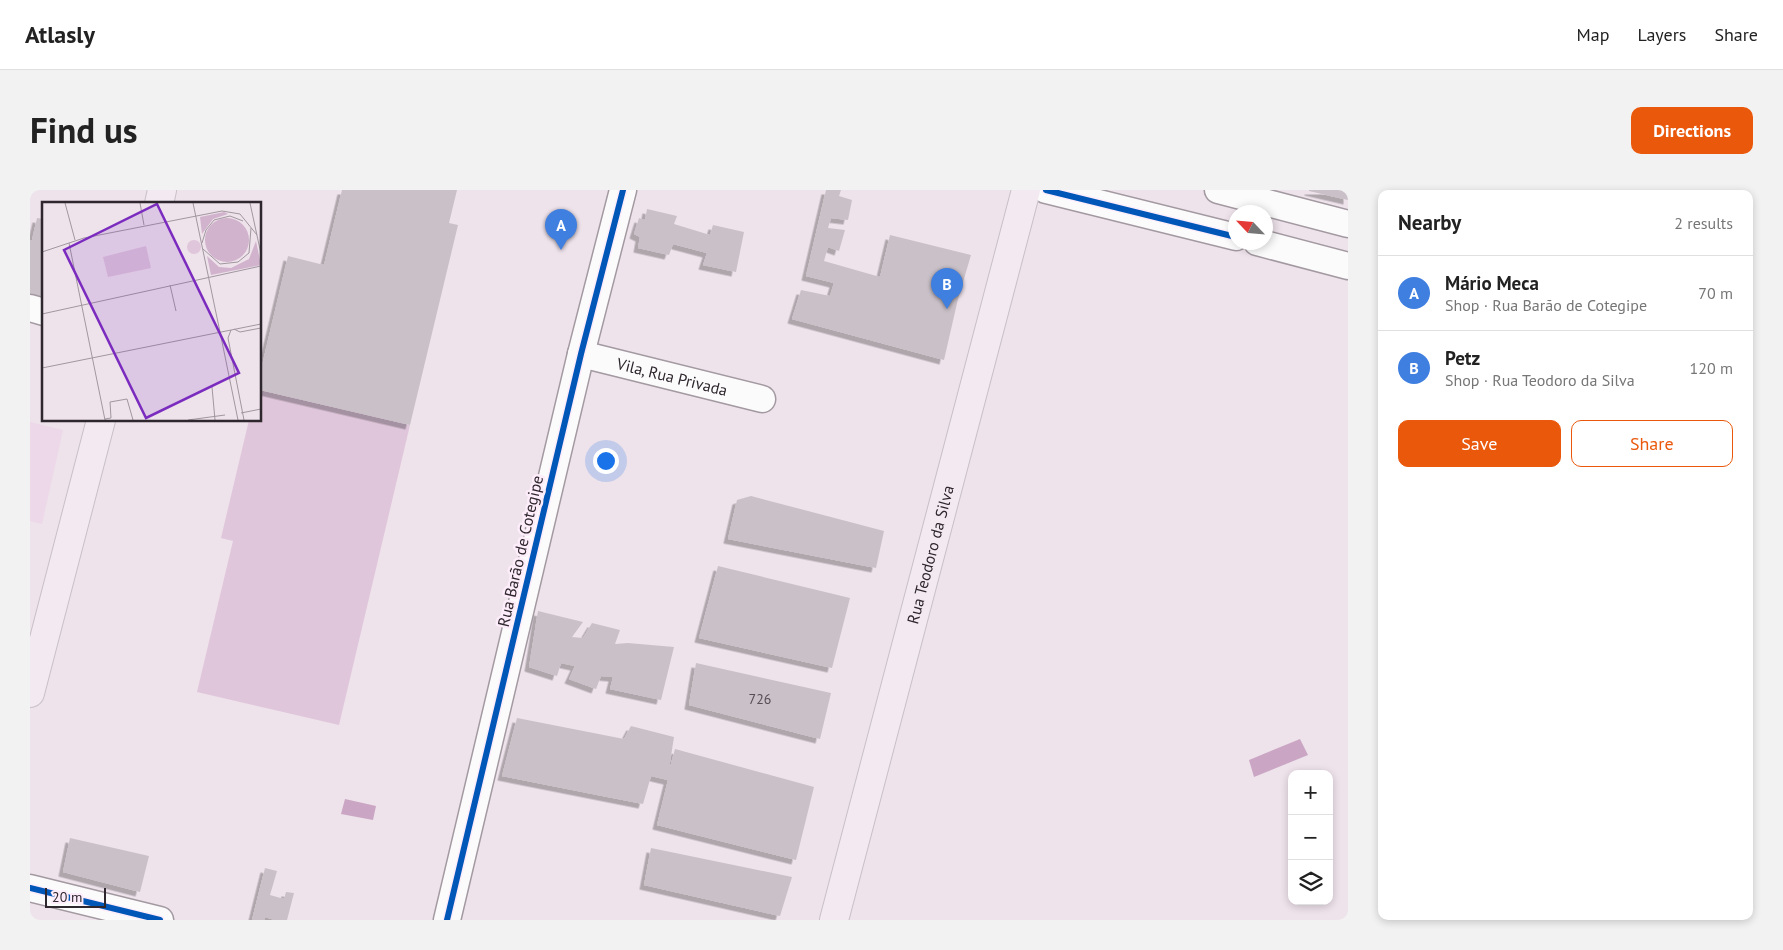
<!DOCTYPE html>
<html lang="en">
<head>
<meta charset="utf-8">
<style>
  :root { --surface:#fff; --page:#f2f2f2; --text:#222; --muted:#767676; --line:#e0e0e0; --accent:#ea580c }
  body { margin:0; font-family:"PT Sans",sans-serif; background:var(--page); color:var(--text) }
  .controls { position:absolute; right:15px; bottom:15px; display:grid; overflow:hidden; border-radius:10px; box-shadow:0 2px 8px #0003 }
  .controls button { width:45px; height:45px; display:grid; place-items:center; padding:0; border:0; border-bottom:1px solid var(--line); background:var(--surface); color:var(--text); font:25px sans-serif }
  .compass { position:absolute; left:1198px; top:15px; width:45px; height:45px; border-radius:50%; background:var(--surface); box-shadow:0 2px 8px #0003; rotate:296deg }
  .scale { position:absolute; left:15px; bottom:12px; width:61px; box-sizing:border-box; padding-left:5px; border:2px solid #2e272d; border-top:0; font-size:14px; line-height:18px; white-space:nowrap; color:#2e272d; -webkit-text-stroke:4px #fdecfa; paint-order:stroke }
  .you { position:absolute; left:575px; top:270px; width:18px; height:18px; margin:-12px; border:4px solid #fff; border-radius:50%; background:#1a73e8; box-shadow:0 0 0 8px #1a73e833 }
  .badge { display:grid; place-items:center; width:32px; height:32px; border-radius:50%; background:var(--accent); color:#fff; font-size:16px; font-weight:700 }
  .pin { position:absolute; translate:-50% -41px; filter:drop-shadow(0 1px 2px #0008) }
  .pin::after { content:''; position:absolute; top:26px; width:18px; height:15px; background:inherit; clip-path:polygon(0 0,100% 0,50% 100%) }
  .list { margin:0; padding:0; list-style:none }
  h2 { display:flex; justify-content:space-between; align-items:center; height:65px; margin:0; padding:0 20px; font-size:21px }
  h2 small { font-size:16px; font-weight:400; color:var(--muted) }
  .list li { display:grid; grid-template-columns:32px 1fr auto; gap:15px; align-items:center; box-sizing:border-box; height:75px; padding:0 20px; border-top:1px solid var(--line) }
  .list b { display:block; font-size:19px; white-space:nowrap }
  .list p { margin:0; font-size:16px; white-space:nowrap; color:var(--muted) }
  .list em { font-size:16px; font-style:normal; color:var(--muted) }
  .actions { display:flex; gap:10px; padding:15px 20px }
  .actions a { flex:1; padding:11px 0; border:1px solid var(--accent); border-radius:10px; text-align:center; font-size:18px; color:var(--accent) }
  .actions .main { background:var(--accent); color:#fff }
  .icon { flex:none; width:28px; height:28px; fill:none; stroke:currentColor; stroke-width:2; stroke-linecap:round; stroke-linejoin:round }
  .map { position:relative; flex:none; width:1318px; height:730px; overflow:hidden; border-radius:10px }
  header { display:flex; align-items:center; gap:30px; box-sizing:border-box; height:70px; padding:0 25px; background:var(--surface); border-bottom:1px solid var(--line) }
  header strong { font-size:24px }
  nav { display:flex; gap:28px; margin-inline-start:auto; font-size:18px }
  .intro { display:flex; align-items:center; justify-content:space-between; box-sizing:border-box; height:120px; padding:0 30px }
  h1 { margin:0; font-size:35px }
  .button { padding:12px 22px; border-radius:10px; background:var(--accent); color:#fff; font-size:18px; font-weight:700 }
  main { display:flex; gap:30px; padding:0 30px }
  aside { flex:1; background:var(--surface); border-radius:10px; box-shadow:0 2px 8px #0003 }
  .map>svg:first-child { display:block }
</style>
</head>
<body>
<header>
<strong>Atlasly</strong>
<nav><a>Map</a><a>Layers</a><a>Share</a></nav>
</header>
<div class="intro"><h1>Find us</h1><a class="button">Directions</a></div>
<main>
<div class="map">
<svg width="1318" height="730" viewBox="0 0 1318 730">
  <defs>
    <filter id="shadow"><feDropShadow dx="-4.5" dy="4.5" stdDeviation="0" flood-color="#0004"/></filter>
  </defs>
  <rect width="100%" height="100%" fill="#eee2eb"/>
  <path fill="#ecd8e8" d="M0 232 33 240 12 334 0 331Z"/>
  <path fill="#e0c6db" d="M230 200 380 235 309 535 167 502 203 351 191 348 219 230H230Z"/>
  <path fill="#caa6c4" d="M1270 549 1278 565 1224 587 1219 570Z
    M315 609 346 616 343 630 311 624Z"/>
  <path fill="#cac1c8" filter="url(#shadow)" d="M312 0H427L419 33 428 35 380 235 230 200V184L258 66 294 75Z
    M796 0H811L809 6 822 10 818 30 801 28 798 38 815 40 809 61 798 57 794 71 850 87 860 45 941 65 928 109 914 170 762 129 771 100 800 106 804 93 776 86Z
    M1279 0H1318V10L1279 1Z
    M617 19 647 26 644 34 680 45 683 35 714 42 706 82 673 75 677 63 643 54 639 65 608 58 610 47 604 44 609 28 615 30Z
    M7 28 14 29V113L0 110V50H2Z
    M721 306 854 341 846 378 698 349 707 310Z
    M688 376 820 408 802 478 669 448Z
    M508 421 553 432 542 447 553 448 562 433 590 440 585 454 598 453 644 457 631 510 580 499 583 487 571 486 566 499 539 489 545 476 531 473 527 486 499 477Z
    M666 473 801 503 790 549 659 515Z
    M487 528 594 549 601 536 644 547 638 585 645 559 784 597 766 670 627 635 638 590 621 586 613 614 472 586Z
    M40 648 119 666 110 702 33 682Z
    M621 658 762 687 750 726 614 695Z
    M235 678 247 681 240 705 254 709 256 702 264 703 257 730H245L235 727 234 730H222Z"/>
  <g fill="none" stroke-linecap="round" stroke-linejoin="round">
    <g stroke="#a39aa1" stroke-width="29">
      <g id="minor">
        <path d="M1016 0 1206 47"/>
        <path d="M1188 0 1318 34"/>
        <path d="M1227 52 1318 76"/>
        <path d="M0 118 14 122"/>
        <path id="s1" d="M551 164 732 209"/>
        <path d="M0 698 130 730"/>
        <path d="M417 730 551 164 593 0"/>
      </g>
    </g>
    <g stroke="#c7c1c6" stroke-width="30">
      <g id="major">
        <path d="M129 14 132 0"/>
        <path d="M0 503 71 230"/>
        <path id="s2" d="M804 730 996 0"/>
      </g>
    </g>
    <use href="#minor" stroke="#fcfbfc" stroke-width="26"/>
    <use href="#major" stroke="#f3eaf1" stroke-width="28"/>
    <g stroke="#fdecfa" stroke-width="9">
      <path id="cycleway" d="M1016 0 1206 47
        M0 698 130 730
        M417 730 551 164 593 0"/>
    </g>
    <use href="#cycleway" stroke="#0057b8" stroke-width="6"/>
  </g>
  <g text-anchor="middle" stroke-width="5" stroke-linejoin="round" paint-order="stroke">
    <g font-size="14" fill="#554e54">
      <text x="730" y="514">726</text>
    </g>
    <g font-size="16" fill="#2e272d" stroke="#fdecfa">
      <text dy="6" stroke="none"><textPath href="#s1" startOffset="94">Vila, Rua Privada</textPath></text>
      <text transform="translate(490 361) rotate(-77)" y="6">Rua Barão de Cotegipe</text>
      <text dy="6" stroke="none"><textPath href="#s2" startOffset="378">Rua Teodoro da Silva</textPath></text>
    </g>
  </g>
  <g transform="translate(12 12)">
    <rect width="219" height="219" fill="#eee2eb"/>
    <path d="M145 45a7 7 0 1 1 14 0a7 7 0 1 1-14 0ZM104 44 109 66 66 75 61 55Z" fill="#e0c6db"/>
    <path d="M182 10 186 12 171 17 160 32 158 15ZM163 38a22 22 0 1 1 44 0a22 22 0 1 1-44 0ZM214 39 219 63 169 73 165 54 177 65 189 66 207 57Z" fill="#d2b3cd"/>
    <path fill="none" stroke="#a1979f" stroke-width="1" d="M23 1 33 38M98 1 102 23M151 1 178 130M208 1 219 52M27 41 63 218M160 41 164 28 172 18 188 14 201 19M161 47 178 62 196 60 207 51 209 26M0 50 42 36 180 9 198 12 215 33M128 83 134 109M0 112 219 64M192 127 198 130 219 126M189 128 186 136 202 218M178 130 196 218M0 166 219 122M170 185 173 218M199 211 219 207M63 217 69 216 68 200 85 197 91 218M146 218 183 213"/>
    <path fill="#7b2cbf" fill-opacity="0.15" stroke="#7b2cbf" stroke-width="2.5" d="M115 2 197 171 104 216 22 48Z"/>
    <rect width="219" height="219" fill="none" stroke="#2e272d" stroke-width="2.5"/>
  </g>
</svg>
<div class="controls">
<button>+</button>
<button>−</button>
<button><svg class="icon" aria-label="layers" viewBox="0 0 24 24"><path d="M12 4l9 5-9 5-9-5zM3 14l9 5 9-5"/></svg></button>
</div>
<svg class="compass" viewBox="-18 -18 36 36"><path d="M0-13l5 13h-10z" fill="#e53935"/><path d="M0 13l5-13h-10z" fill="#767676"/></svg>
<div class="scale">20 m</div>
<div class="you"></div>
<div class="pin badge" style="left:531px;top:60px;background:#3f7fe0">A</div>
<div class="pin badge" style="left:917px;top:119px;background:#3f7fe0">B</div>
</div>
<aside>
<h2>Nearby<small>2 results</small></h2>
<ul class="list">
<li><span class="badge" style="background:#3f7fe0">A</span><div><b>Mário Meca</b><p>Shop · Rua Barão de Cotegipe</p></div><em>70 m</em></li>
<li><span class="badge" style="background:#3f7fe0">B</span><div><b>Petz</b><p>Shop · Rua Teodoro da Silva</p></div><em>120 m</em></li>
</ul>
<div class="actions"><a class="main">Save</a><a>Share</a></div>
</aside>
</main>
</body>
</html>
